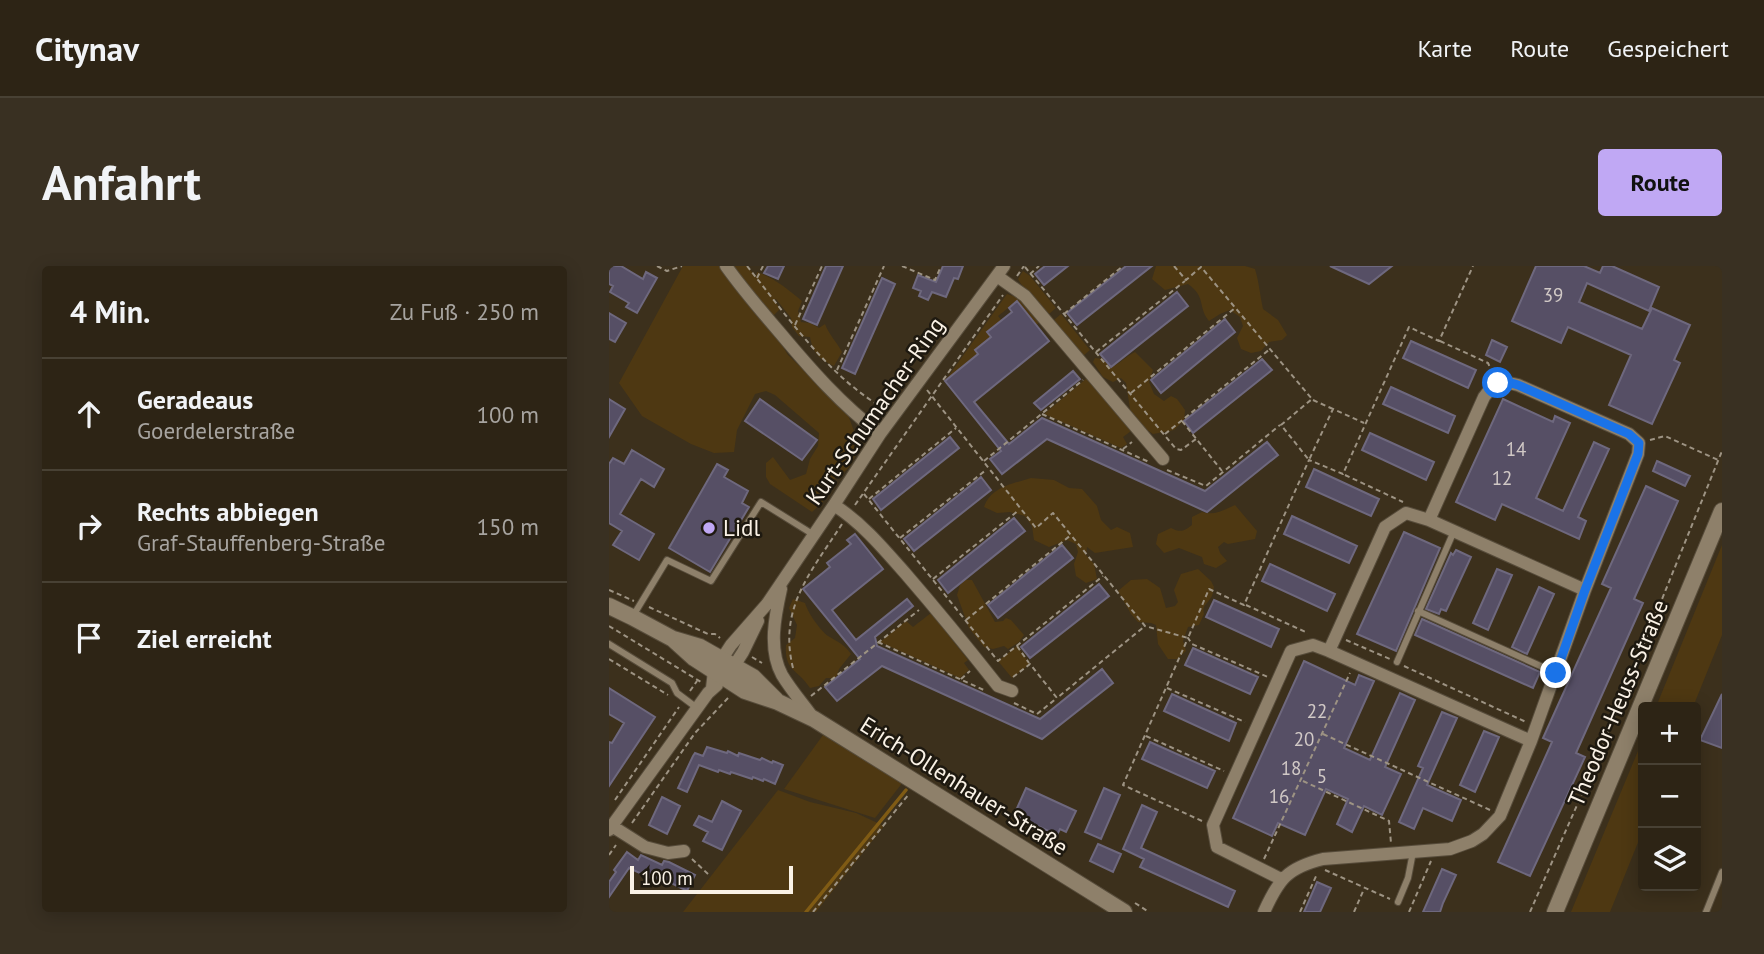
<!DOCTYPE html>
<html lang="de">
<head>
<meta charset="utf-8">
<style>
  :root { --surface:#2d2415; --page:#393022; --text:#f1f3f6; --muted:#a7a4a0; --line:#484134; --accent:#c0a8f4 }
  body { margin:0; font-family:"PT Sans",sans-serif; background:var(--page); color:var(--text) }
  .controls { position:absolute; right:21px; bottom:21px; display:grid; overflow:hidden; border-radius:7px; box-shadow:0 4px 18px #0003 }
  .controls button { width:63px; height:63px; display:grid; place-items:center; padding:0; border:0; border-bottom:2px solid var(--line); background:var(--surface); color:var(--text); font:35px sans-serif }
  .scale { position:absolute; left:21px; bottom:18px; width:163px; box-sizing:border-box; padding-left:7px; border:4px solid #faf2e6; border-top:0; font-size:19px; line-height:24px; white-space:nowrap; color:#faf2e6; -webkit-text-stroke:5px #1e1910; paint-order:stroke }
  .stop { position:absolute; width:21px; height:21px; margin:-16px; border:5px solid #1a73e8; border-radius:50%; background:#fff }
  .stop.end { background:#1a73e8; border-color:#fff; box-shadow:0 2px 7px #0008 }
  .list { margin:0; padding:0; list-style:none }
  h2 { display:flex; justify-content:space-between; align-items:center; height:91px; margin:0; padding:0 28px; font-size:30px }
  h2 small { font-size:23px; font-weight:400; color:var(--muted) }
  .list li { display:grid; grid-template-columns:46px 1fr auto; gap:21px; align-items:center; box-sizing:border-box; height:112px; padding:0 28px; border-top:2px solid var(--line) }
  .list b { display:block; font-size:26px; white-space:nowrap }
  .list p { margin:0; font-size:23px; white-space:nowrap; color:var(--muted) }
  .list em { font-size:23px; font-style:normal; color:var(--muted) }
  .icon { flex:none; width:38px; height:38px; fill:none; stroke:currentColor; stroke-width:2; stroke-linecap:round; stroke-linejoin:round }
  .map { position:relative; flex:none; width:1113px; height:646px; overflow:hidden; border-radius:7px }
  header { display:flex; align-items:center; gap:42px; box-sizing:border-box; height:98px; padding:0 35px; background:var(--surface); border-bottom:2px solid var(--line) }
  header strong { font-size:33px }
  nav { display:flex; gap:38px; margin-inline-start:auto; font-size:24px }
  .intro { display:flex; align-items:center; justify-content:space-between; box-sizing:border-box; height:168px; padding:0 42px }
  h1 { margin:0; font-size:49px }
  .button { padding:18px 32px; border-radius:7px; background:var(--accent); color:#111; font-size:24px; font-weight:700 }
  main { display:flex; gap:42px; padding:0 42px }
  aside { flex:1; background:var(--surface); border-radius:7px; box-shadow:0 4px 18px #0003 }
  .map>svg:first-child { display:block }
</style>
</head>
<body>
<header>
<strong>Citynav</strong>
<nav><a>Karte</a><a>Route</a><a>Gespeichert</a></nav>
</header>
<div class="intro"><h1>Anfahrt</h1><a class="button">Route</a></div>
<main>
<aside>
<h2>4 Min.<small>Zu Fuß · 250 m</small></h2>
<ul class="list">
<li><svg class="icon" aria-label="ahead" viewBox="0 0 24 24"><path d="M12 20V5M6 11l6-6 6 6"/></svg><div><b>Geradeaus</b><p>Goerdelerstraße</p></div><em>100 m</em></li>
<li><svg class="icon" aria-label="right" viewBox="0 0 24 24"><path d="M7 20v-9h11M14 6l5 5-5 5"/></svg><div><b>Rechts abbiegen</b><p>Graf-Stauffenberg-Straße</p></div><em>150 m</em></li>
<li><svg class="icon" aria-label="arrive" viewBox="0 0 24 24"><path d="M6 21V4h12l-3 4 3 4H6"/></svg><div><b>Ziel erreicht</b></div></li>
</ul>
</aside>
<div class="map">
<svg width="1113" height="646" viewBox="0 0 1113 646">
  <rect width="100%" height="100%" fill="#3c301c"/>
  <path fill="#4e3812" d="M74 0H112L124 20 166 68 179 89 238 146 250 179C247 186 245 195 240 201 234 209 220 215 212 223L214 236 203 246 161 218 157 211V197L164 191 181 214 197 208 201 193 209 180 210 167 166 129 157 125 146 128 128 164 125 186 105 187 82 178 33 150 10 117Z
    M117 0H138L147 11 148 6C165 12 179 23 193 35L189 45 192 56 201 57 210 62 216 58C220 69 228 76 233 86L225 100C210 93 204 87 201 71L190 70 183 61 182 52 167 33 165 34 171 43 160 54Z
    M547 0H636L646 3C650 16 651 29 654 43L669 54 678 69 673 74 660 76 652 85 642 87 632 83 628 72 634 60 631 51 621 44 611 48 600 55C588 40 598 32 579 18L556 24 543 13Z
    M414 5 421 10 447 42 440 48 412 18 409 13Z
    M398 28 410 32 431 56 427 59 408 35 389 50 393 55 382 71 366 83 369 88 336 115Z
    M452 48 481 84 474 90 445 54Z
    M526 86 544 104 540 116 545 128 555 135 562 130 568 133 576 144 575 154 565 164 544 168 525 155 521 143 517 117 512 112 504 116 494 111 484 96 486 92 494 93 503 101C512 97 517 90 526 86Z
    M478 112 522 165 514 171 518 178 512 182 435 148Z
    M422 212 445 214 460 222 473 223 488 240 492 254 502 264 508 261 521 267 524 281 486 287 478 281 477 289 485 298 488 313 477 317 467 310 465 298 469 286 467 278 458 274 440 281 425 274 423 260 416 250 401 246 388 247 375 241C382 221 403 218 422 212Z
    M626 239 648 265 646 273 619 278 615 276 609 281 611 287 618 295 607 302 595 298 593 291 570 282 555 287 547 278 549 268 562 262C572 267 575 265 583 259V251L593 246C605 250 615 244 626 239Z
    M1113 279V369L1084 441H1047Z
    M589 303 602 315 605 321C604 325 604 330 601 333 597 339 593 340 595 348L590 359 579 361 574 375 577 385 568 393H559L549 378 547 359 542 357 529 356 522 348 509 325 522 314 538 313 551 322 557 342 566 340 569 336 565 324 572 308Z
    M356 314H363L386 356 394 355 397 352 402 354 415 369 410 376 399 383 395 380 384 383 375 381 360 362 348 329 351 319Z
    M184 333 196 337C199 347 211 364 219 370 229 376 235 378 242 388L230 403 227 412H217L210 420 201 422C189 403 175 405 177 379L186 372 188 359 180 342Z
    M322 347 359 394 355 397 360 404 351 412 271 376 297 355 304 361Z
    M408 380 421 398 403 412 389 395Z
    M214 469 294 516 266 552 175 523Z
    M1034 473V564L1001 646H962Z
    M169 524 201 536 247 547 275 560 207 646H74Z"/>
  <g fill="none" stroke-linecap="round" stroke-linejoin="round">
    <path stroke="#805b14" stroke-width="3.5" d="M197 646 297 524"/>
  </g>
  <path fill="#564f65" stroke="#6e687e" stroke-width="2" d="M2 0H12L34 13 37 6 48 12 28 47 17 41 20 37 1 26 4 20 0 18V3Z
    M159 0H175L169 13 155 7Z
    M217 0H234L208 59 194 53Z
    M334 0H354L349 13 345 12 337 31 323 26 319 34 310 30 312 25 304 22 309 9 327 16Z
    M436 0H459L435 19 426 8Z
    M517 0H543L468 59 458 47Z
    M721 0H783L760 18Z
    M927 0H975L991 7 994 0H1003L1050 21 1040 45 978 17 970 36 1033 63 1043 42 1081 59 1065 94 1071 97 1043 158 1000 139 1022 89 959 61 952 77 903 55Z
    M273 12 286 18 246 108 233 102Z
    M568 26 579 40 502 101 491 88Z
    M408 35 440 75 365 136 400 178 433 152 596 225 658 176 669 189 598 246 438 173 393 208 381 193 392 185 336 115 369 88 366 84 382 71 378 66 403 46 400 42Z
    M0 47 17 57 6 76 0 73Z
    M616 53 626 66 552 127 542 114Z
    M883 74 898 81 891 96 877 89Z
    M802 75 867 104 859 122 794 92Z
    M653 93 663 104 584 167 575 155Z
    M464 105 471 113 432 144 425 137Z
    M782 121 846 150 839 167 774 138Z
    M0 133 16 143 0 171Z
    M151 133 208 174 193 194 136 155Z
    M894 133 944 156 946 150 961 157 927 232 954 245 985 176 1000 183 969 251 977 255 970 273 893 238 886 254 847 236Z
    M761 167 825 196 817 214 753 184Z
    M341 171 350 182 272 244 264 233Z
    M23 184 55 203 45 221 32 213 11 248 45 268 30 294 4 279 13 265 0 257V198L4 192 15 198Z
    M1048 195 1081 210 1076 220 1044 205Z
    M108 198 119 204 115 211 139 225 133 237 140 241 101 306 60 282Z
    M705 203 770 233 762 250 697 221Z
    M372 211 382 224 305 285 295 273Z
    M1037 220 1069 235 1025 333 1034 337 967 487 976 491 921 610 889 596 943 476 934 472 1002 322 993 318Z
    M683 250 748 280 740 297 675 268Z
    M405 252 416 265 339 327 329 314Z
    M795 266 831 282 787 385 748 368Z
    M246 268 274 303 223 344 247 374 298 333 304 340 266 371 268 380 431 453 493 403 504 417 433 473 273 400 228 435 216 421 251 393 194 323 221 301 218 297 242 278 238 274Z
    M453 279 464 292 389 352 379 339Z
    M847 284 862 291 837 345 832 343 830 348 817 343 842 287 844 289Z
    M661 298 726 328 718 345 653 315Z
    M888 303 903 309 879 364 864 357Z
    M490 318 500 330 421 392 412 381Z
    M930 321 945 328 918 388 903 381Z
    M605 334 670 363 662 381 597 351Z
    M813 353 931 406 924 422 806 369Z
    M584 382 649 411 641 428 576 399Z
    M695 395 746 419 750 409 765 415 735 482 761 494 791 427 806 434 776 501 792 508 773 549 755 540 743 566 728 558 739 533 717 523 696 569 669 557 663 570 624 552Z
    M0 422 46 451 0 520V476L3 477 15 457 0 448Z
    M563 428 627 457 620 475 555 445Z
    M1113 428V482L1091 474Z
    M833 446 848 452 818 519 852 534 843 555 814 542 805 563 790 556 814 502 809 500Z
    M875 465 890 471 866 526 851 519Z
    M541 476 606 505 598 522 533 493Z
    M98 481 118 487 119 485 129 490 130 487 151 494 153 492 163 497 164 495 174 499 166 518 155 513 154 515 144 511 143 513 122 506 121 508 110 504 109 506 90 499 78 526 69 522 84 490 86 487 94 490Z
    M417 522 467 545 457 566 451 563 448 569 405 549Z
    M495 522 511 529 492 573 476 566Z
    M53 531 71 540 58 568 40 559Z
    M113 535 132 545 113 584 94 575 99 566 85 559 90 550 103 556Z
    M533 539 548 546 532 582 626 625 619 641 531 601 535 593 514 583Z
    M489 578 512 588 504 606 481 595Z
    M18 586 29 594 32 589 53 599 55 595 60 596 86 609 78 625 48 610 46 614 20 602 0 631V616L7 606 5 604Z
    M833 603 847 609 834 637 831 646H814Z
    M708 616 722 622 711 646H695Z"/>
  <g fill="none" stroke-linecap="round" stroke-linejoin="round">
    <g stroke="#574c3b" stroke-width="8">
      <path id="service" d="M809 345 947 407
        M24 350 58 294 102 315 152 236 205 269
        M0 378 63 417 68 427 88 442
        M788 396 845 265
        M789 636 799 612 804 586
        M1097 646 1113 606"/>
    </g>
    <g stroke="#574c3b" stroke-width="14">
      <path id="minor" d="M117 0C134 24 153 46 172 68 203 105 232 138 271 168
        M388 10 416 30 554 193
        M225 239C253 257 274 282 296 307 328 344 359 382 389 420L403 425
        M172 323C166 350 159 383 173 409 182 424 195 439 205 453
        M720 385 776 261 797 247 820 254 976 324
        M121 406 134 386 149 355
        M103 422 105 405 122 379 158 338 225 239 271 168 395 0
        M3 560 36 581 59 587 75 585
        M0 564 99 427 108 419
        M672 613 608 581 604 559 682 385 704 379 720 385 922 475
        M655 646C670 613 678 602 714 593L841 583 863 575 874 568 891 550 922 475 976 324 1029 188 1030 177 1020 168 909 119C891 114 886 116 875 131L820 254"/>
    </g>
    <g stroke="#574c3b" stroke-width="18">
      <path id="tertiary" d="M0 340 23 351 64 373 91 381 144 411 167 434
        M64 373 85 392 136 425 169 436 205 453 515 646
        M946 646 1113 245"/>
    </g>
    <path stroke="#9d9383" stroke-width="2" stroke-dasharray="5 3.5" stroke-linecap="butt" d="M48 0 58 5 73 0
      M138 0C179 51 217 108 274 142
      M293 0 326 14 332 0
      M565 0 577 14 592 1 703 133 672 159 700 194 724 143 755 157
      M416 1 567 183 572 184 587 173
      M421 8 430 0
      M408 10 415 0
      M148 12 154 0
      M455 48 514 0
      M186 59 213 0
      M831 75 879 97 884 108
      M487 86 576 15
      M228 104 275 0
      M318 124 427 262 444 247 536 360 579 372 600 323 635 339 700 194 734 208 800 61 830 75 864 0
      M522 127 626 42
      M704 134 724 143
      M433 148 540 196
      M573 155 613 205
      M556 168 661 83
      M1041 174 1056 170 1109 194
      M514 183 523 176
      M375 195 474 114
      M558 204 597 220 671 159
      M736 209 794 236
      M255 228 389 395 494 310
      M260 233 347 162
      M246 239 394 29
      M291 272 377 204
      M324 313 410 244
      M0 324 25 335
      M637 339 699 367
      M40 341 99 368H106L111 372
      M357 354 462 269
      M0 360 92 416
      M737 374 781 393
      M269 376 377 425
      M408 380 420 397
      M143 391 153 397
      M0 393 59 429
      M795 400 917 456
      M184 402C169 342 202 306 233 258
      M404 411 421 398 448 432 536 360
      M352 413 361 405
      M558 422 636 456
      M81 425 88 415
      M202 430 310 344
      M405 437 428 448 448 432
      M714 468 881 544
      M537 470 615 505
      M694 515 780 555 782 577
      M6 534 70 441
      M593 555 514 519 579 372 583 378 659 411
      M23 557 86 467 119 432
      M0 589 7 579
      M83 593 99 608
      M655 593 741 407
      M716 604 781 633
      M526 637 540 646
      M204 646 300 528
      M691 646 708 608
      M745 646 755 623
      M800 646 822 595
      M921 646 987 496 1113 185"/>
    <use href="#service" stroke="#8e806a" stroke-width="6"/>
    <use href="#minor" stroke="#8e806a" stroke-width="12"/>
    <use href="#tertiary" stroke="#8e806a" stroke-width="16"/>
  </g>
  <g fill="none" stroke-linecap="round" stroke-linejoin="round">
    <path stroke="#1a73e8" stroke-width="9" d="M889 117 899 116 909 119 1020 168 1030 177 1029 188 976 324 947 407"/>
  </g>
  <circle fill="#c0a8f4" stroke="#1e1910" stroke-width="2.5" cx="100" cy="262" r="7"/>
  <g text-anchor="middle" stroke-width="5" stroke-linejoin="round" paint-order="stroke">
    <g font-size="19" fill="#d1c9c6">
      <text x="944" y="36">39</text>
      <text x="907" y="190">14</text>
      <text x="893" y="219">12</text>
      <text x="708" y="452">22</text>
      <text x="695" y="480">20</text>
      <text x="682" y="509">18</text>
      <text x="713" y="517">5</text>
      <text x="670" y="537">16</text>
    </g>
    <g font-size="23" fill="#faf2e6" stroke="#1e1910">
      <text transform="translate(266 145) rotate(-55)" y="8">Kurt-Schumacher-Ring</text>
      <text transform="translate(1009 437) rotate(-67)" y="8">Theodor-Heuss-Straße</text>
      <text transform="translate(355 520) rotate(32)" y="8">Erich-Ollenhauer-Straße</text>
    </g>
    <g font-size="23" fill="#faf2e6" stroke="#1e1910" text-anchor="start">
      <text x="114" y="270">Lidl</text>
    </g>
  </g>
</svg>
<div class="controls">
<button>+</button>
<button>−</button>
<button><svg class="icon" aria-label="layers" viewBox="0 0 24 24"><path d="M12 4l9 5-9 5-9-5zM3 14l9 5 9-5"/></svg></button>
</div>
<div class="scale">100 m</div>
<div class="stop" style="left:889px;top:117px"></div>
<div class="stop end" style="left:947px;top:407px"></div>
</div>
</main>
</body>
</html>
